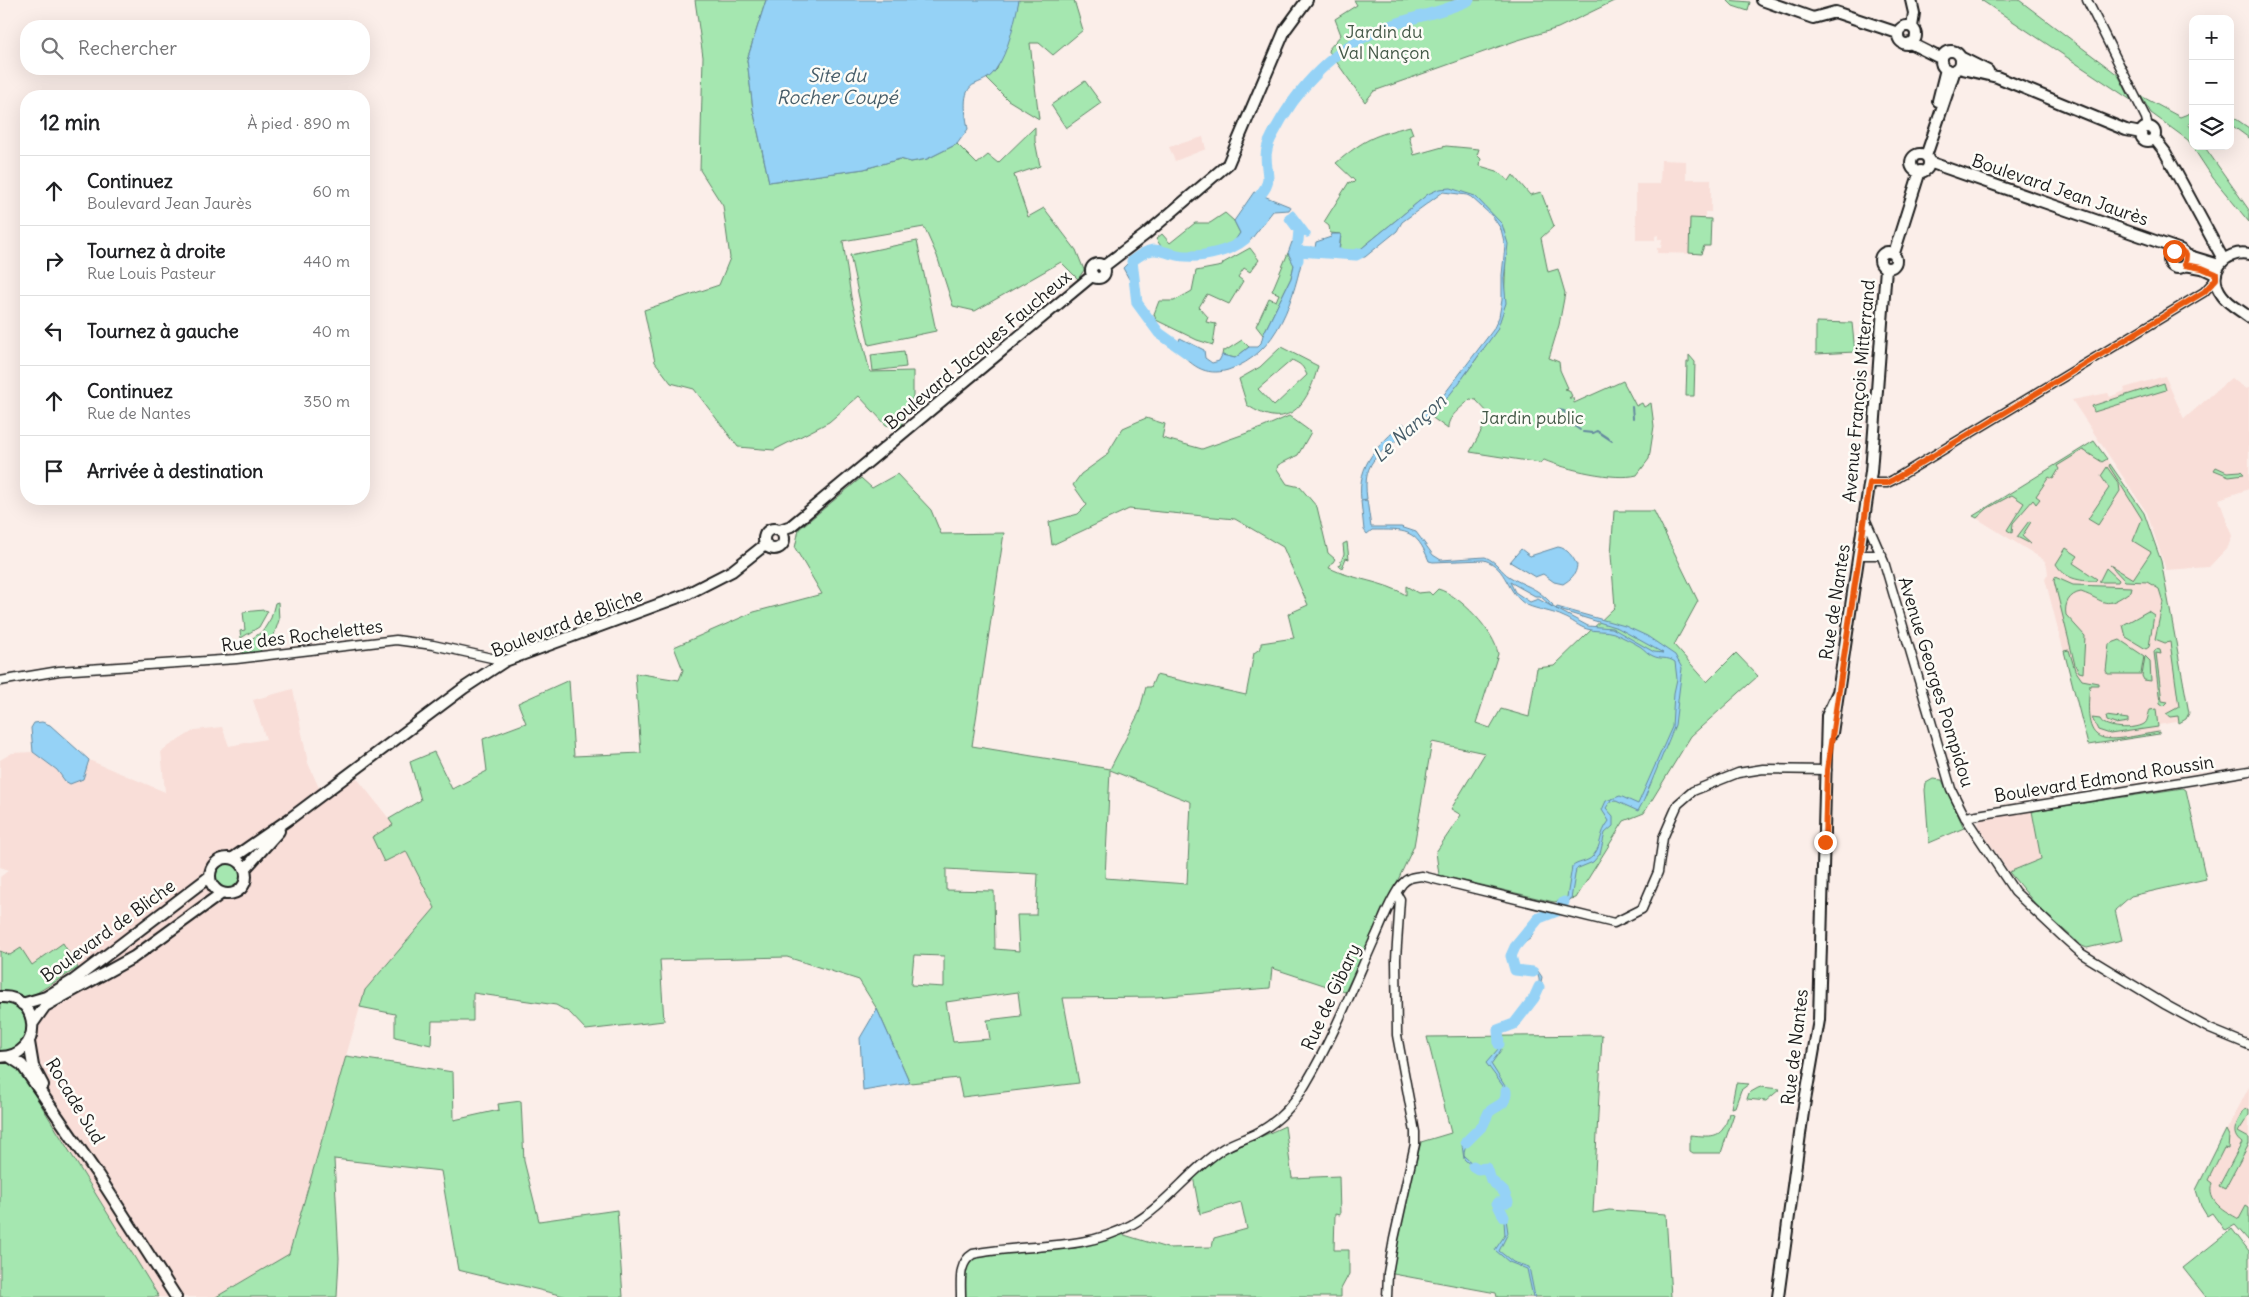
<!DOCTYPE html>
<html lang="fr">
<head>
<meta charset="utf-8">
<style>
  :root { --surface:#fff; --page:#f2f2f2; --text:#202124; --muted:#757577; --line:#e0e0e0 }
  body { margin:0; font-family:Delius,sans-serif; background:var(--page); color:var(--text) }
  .controls { position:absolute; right:15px; top:15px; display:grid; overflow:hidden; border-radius:10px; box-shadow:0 5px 20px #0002 }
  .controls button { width:45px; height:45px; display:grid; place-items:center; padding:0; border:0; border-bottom:1px solid var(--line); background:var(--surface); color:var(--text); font:25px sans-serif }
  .stop { position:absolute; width:15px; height:15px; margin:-11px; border:4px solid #ea580c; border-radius:50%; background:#fff }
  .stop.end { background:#ea580c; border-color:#fff; box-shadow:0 1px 5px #0008 }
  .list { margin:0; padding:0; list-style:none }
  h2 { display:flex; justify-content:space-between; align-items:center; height:65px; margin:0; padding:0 20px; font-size:21px }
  h2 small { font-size:16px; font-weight:400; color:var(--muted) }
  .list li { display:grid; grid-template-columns:32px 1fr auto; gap:15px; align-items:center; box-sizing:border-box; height:70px; padding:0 20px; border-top:1px solid var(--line) }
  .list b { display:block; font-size:19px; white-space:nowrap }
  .list p { margin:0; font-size:16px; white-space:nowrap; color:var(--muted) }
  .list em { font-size:16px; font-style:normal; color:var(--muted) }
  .icon { flex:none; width:28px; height:28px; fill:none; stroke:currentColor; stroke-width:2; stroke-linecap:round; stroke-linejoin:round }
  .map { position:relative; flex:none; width:2249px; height:1297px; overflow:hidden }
  .search { position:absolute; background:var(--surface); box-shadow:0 5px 20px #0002; left:20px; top:20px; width:350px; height:55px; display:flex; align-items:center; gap:12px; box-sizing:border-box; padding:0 18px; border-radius:20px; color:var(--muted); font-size:19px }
  .panel { position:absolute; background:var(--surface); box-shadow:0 5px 20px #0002; left:20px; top:90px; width:350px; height:415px; border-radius:20px }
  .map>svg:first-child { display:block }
</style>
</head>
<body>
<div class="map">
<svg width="2249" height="1297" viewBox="0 0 2249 1297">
  <rect width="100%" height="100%" fill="#fbeee9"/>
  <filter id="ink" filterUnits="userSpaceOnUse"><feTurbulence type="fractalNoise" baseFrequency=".02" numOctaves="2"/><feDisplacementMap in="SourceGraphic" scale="10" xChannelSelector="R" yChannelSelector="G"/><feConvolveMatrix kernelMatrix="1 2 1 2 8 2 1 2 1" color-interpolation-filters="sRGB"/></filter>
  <g filter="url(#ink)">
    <path fill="#f9ded8" d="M1203 137 1206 149 1175 161 1169 147Z
      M1661 160 1686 161V179H1711V212H1705V219H1711L1710 246H1704L1701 254 1657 253V248H1661L1662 239H1658V235L1655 236V240H1636V184H1660Z
      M2165 376 2184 419 2231 378 2247 389 2249 387V489L2219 499 2232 536 2228 547 2209 567 2166 570 2147 513 2072 400 2108 393 2110 397 2125 391 2124 388Z
      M2094 441 2144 513 2155 543 2165 581 2189 713 2188 716 2183 721 2158 725 2159 734 2088 745 2045 579 2048 574 2047 566 2044 560 1973 516Z
      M293 689 308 763 319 788 349 768 394 825 385 861 406 851 435 908 365 990 289 1254 216 1297H159L22 1074 32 965 0 951V877L9 870 0 867V760L12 753 33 752 57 770 65 781 89 765V760L165 792 161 751 195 730 222 727 229 746 266 739 253 700Z
      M2032 811 2041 859 2009 872 1978 826 1981 819Z
      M2249 1087V1241L2235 1224 2225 1231 2199 1184Z"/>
    <path fill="#a5e7b0" stroke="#608266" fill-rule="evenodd" d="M695 0H766L747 60 753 109 769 182 864 169 900 159 911 162 927 159 957 144 977 164 988 155 998 163 1035 127V141L1040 166 1014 175 1028 217 1044 208 1076 250 1084 270 1078 279 1061 262 975 311 953 306 937 256 924 227 843 241 851 297 870 372 913 371V396L901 428 886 425 859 396 829 422 774 450 738 447 694 389 671 383 655 362 644 310 719 285 730 258 723 206 700 170 703 57Z
      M1019 0H1074L1083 30 1053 55 1039 43H1030L1039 119 1008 100 987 79 997 69Z
      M1354 0H1616L1558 28 1515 41 1374 91 1365 102 1328 50 1341 35 1335 19 1357 5Z
      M1727 0 1750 2 1748 11 1733 6Z
      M1981 0H2019L2118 75 2131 100Z
      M1085 81 1101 103 1066 128 1051 105Z
      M2141 96 2180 117 2193 112V122L2188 124 2193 130V146H2204L2249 210V222L2213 178 2188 140 2151 113Z
      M2230 115 2249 128V138L2230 124Z
      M1410 126 1413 134 1409 136 1414 155 1446 146 1479 149 1477 155 1481 159 1480 166 1497 171 1509 181 1513 175 1530 195 1541 192 1554 226 1541 238 1548 272 1558 269 1565 293 1559 325 1549 358 1559 362 1560 370 1568 388 1565 389 1569 390 1572 396 1569 398H1573L1574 403 1623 381 1636 406 1642 403 1644 407 1651 403 1654 426 1649 459 1637 475C1615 481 1565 469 1544 460L1540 463 1470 452 1490 415 1476 400 1470 399C1462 408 1447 416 1448 429L1430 416C1446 402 1496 336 1501 316 1506 297 1505 261 1506 240L1495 217 1474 196 1448 189 1427 195 1357 252 1339 254 1341 234 1330 233 1329 226 1324 222 1349 182 1353 183 1355 181 1336 163C1366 138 1373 136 1410 126Z
      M1225 213 1234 221 1240 233 1233 246 1224 250 1186 256 1163 249 1156 239 1162 234 1170 243 1195 223H1210Z
      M1293 216 1303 230 1299 243 1293 240 1298 233 1288 222Z
      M1690 218 1711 219 1710 246H1704L1701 254 1689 253Z
      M917 241 936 331 869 345 850 255Z
      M1250 248 1259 260 1250 272 1244 268 1238 277 1243 281 1229 304 1207 294 1199 307 1208 317 1206 322 1216 324 1213 345 1197 340 1156 320 1154 314 1159 301H1174L1192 291 1196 271 1222 266 1223 263Z
      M1288 253 1294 265 1291 278 1263 335 1256 326 1269 298 1276 301 1279 294 1272 291Z
      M1816 322 1852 323 1855 352 1816 354Z
      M1242 340 1249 347 1235 358 1222 355 1223 350 1225 351Z
      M1281 347 1318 366C1308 405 1288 433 1247 405L1239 379 1260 367ZM1292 360C1302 365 1302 365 1307 375L1274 406 1258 389Z
      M904 351 906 367 873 371 871 355Z
      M1689 355 1695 362 1694 396H1686L1687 362H1689Z
      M2164 383 2166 390 2094 412 2092 406Z
      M1289 416 1311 432 1298 455 1278 465 1277 469 1287 484 1300 487 1317 507 1328 553 1335 559 1329 568C1354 580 1383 581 1406 595V586L1418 593 1429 592 1432 595 1438 589C1460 595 1495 632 1498 654L1476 723 1490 728 1501 709 1529 717 1537 668 1554 666 1615 607 1611 555 1614 511H1654L1698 601 1674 645 1707 682 1736 653 1758 676 1691 736 1644 813 1624 821 1576 898 1554 902 1439 875 1436 852 1461 815 1451 809 1485 753 1432 742 1414 846 1345 992 1272 968 1270 988 1156 997 1063 998 1079 1083 962 1097 958 1078 910 1083 877 1009 859 980 787 957 660 960 664 1021 586 1030 570 1013 556 1005 473 993V1021H432L431 1045 395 1037V1014L360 1007 365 990 435 908 406 851 384 862 372 837 393 825 389 819 421 800 410 762 434 752 452 789 487 771 483 739 526 723 518 703 569 680 574 756 641 753 635 673 679 680 683 670 674 647 754 612 822 594 795 548 799 529 861 478 872 488 897 474 931 510 941 534 1004 533 972 746 1110 769 1139 713 1146 687H1151L1156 675 1246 695 1254 653 1261 648V643L1294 638 1288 614 1308 605 1283 547 1235 519 1129 509 1052 545 1049 522 1078 514 1087 505 1073 485 1081 474 1106 456 1123 428 1146 418 1165 424 1162 438 1202 449 1264 427ZM1110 770 1191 802 1187 884 1105 878ZM946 869 1038 874 1036 915H1017L1019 951 995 949 994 891 946 890ZM914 955 944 956V987L911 985ZM1018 992 1021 1016 987 1020 990 1039 953 1042 946 1002Z
      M2094 441 2107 459 2102 462 2083 450 2057 466 2059 469 2053 479 2049 477 2036 496 2040 499 2036 504 2033 500 2013 523 2012 533 2007 530 2024 503 2012 495 1988 508 1977 518 1973 516Z
      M2110 464 2144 513 2161 561 2189 713 2186 719 2179 723 2178 716 2170 717 2166 714 2179 707 2170 642 2165 643 2155 639 2163 602 2159 589 2147 582 2125 581 2110 565 2133 579 2151 552 2133 541 2142 519 2109 466Z
      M2107 467 2119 484 2120 491 2098 525 2088 519 2109 488 2101 476Z
      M2216 467 2227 472 2241 471 2244 474 2229 476 2214 470Z
      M2029 521 2031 522 2022 536 2031 544 2017 537Z
      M1347 542 1349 559 1346 558 1342 568 1339 566 1344 554 1343 544Z
      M2066 548 2078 556 2073 563 2097 579 2095 581C2079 581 2065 579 2056 564Z
      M2106 568 2119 580 2118 582H2099Z
      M2055 577 2073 585 2132 587 2131 591C2103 611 2107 601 2081 592 2069 594 2064 604 2066 615L2085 636 2083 673 2079 672 2075 665 2054 581Z
      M278 602 279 620 274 635 259 652 243 654 241 646 263 631 271 618 275 603Z
      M264 610 268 611 259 627 241 638 240 631 245 630 243 612Z
      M2148 611 2154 615 2149 647 2146 649 2126 637 2123 625Z
      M2120 640 2144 656 2141 674H2108L2106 671 2109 644Z
      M2156 649 2160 650 2161 654 2156 653 2162 701 2168 702 2164 706 2160 703 2154 652Z
      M2069 650 2075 670 2082 680 2098 683V685H2090C2082 754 2106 740 2159 732V734L2088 745 2064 651Z
      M2145 656 2150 661 2151 681 2144 680 2142 676Z
      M2156 709 2158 727 2110 734 2098 730 2092 718 2100 719C2104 729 2135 730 2144 724 2148 722 2148 714 2150 710Z
      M2106 716 2128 719V722L2115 724 2107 721Z
      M1933 779 1942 780 1964 828 1929 843 1925 790 1926 783Z
      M2183 788 2186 790 2206 879 2131 896 2115 910 2122 940 2087 948 2082 946 2037 906 2009 872 2041 859 2032 811Z
      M214 876a13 13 0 1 1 26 0a13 13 0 1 1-26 0Z
      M63 943 78 968 30 997 22 1074 159 1297H0V951L10 955 21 948 32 965Z
      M1602 1035 1593 1213 1609 1210 1666 1214 1671 1297H1497L1496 1293 1388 1273 1421 1142 1451 1133 1427 1037Z
      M346 1056 453 1072 454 1120 499 1110 498 1104 521 1101 524 1161 539 1221 617 1210 623 1297H568L458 1270 441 1171 334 1159 339 1258 337 1297H216L289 1254Z
      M1736 1083 1749 1084 1741 1090 1735 1107 1731 1108Z
      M1758 1088 1761 1087 1780 1089 1766 1101 1747 1099 1749 1093Z
      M2249 1109V1115L2238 1132 2249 1138V1144L2225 1189 2219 1186 2242 1143C2228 1133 2238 1122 2244 1110Z
      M1729 1113 1734 1114 1721 1153H1693L1690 1151V1135C1714 1137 1723 1139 1729 1113Z
      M1285 1126 1292 1178 1339 1176 1340 1215 1335 1214 1334 1250H1349V1274L1341 1289V1297H965C965 1280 960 1264 977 1255L1076 1248 1121 1234 1167 1248 1212 1247 1214 1238 1247 1229 1241 1202 1200 1214 1193 1176 1218 1156Z
      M2226 1130 2229 1136 2228 1149 2224 1148 2208 1180 2212 1183C2206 1202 2225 1211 2239 1219L2246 1206 2249 1208V1241L2235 1225 2225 1231 2212 1213 2207 1216 2201 1206 2196 1190Z
      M2232 1229 2249 1251V1297H2206L2183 1268Z"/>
    <path fill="#95d2f6" stroke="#65899f" d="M766 0H1019C1015 20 1008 53 996 69 991 78 984 80 975 84 960 90 966 117 968 129L957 144 927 159 911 162 900 159 864 169 769 182 753 109 747 60Z
      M1450 188 1475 196 1502 224 1508 244 1504 279 1506 303 1497 330 1459 383 1440 407 1413 428 1411 424 1439 401 1493 330 1499 317 1502 300V275L1505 246 1501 229 1493 217 1471 197 1467 195 1443 192 1402 222 1397 231 1365 257 1347 259V254L1357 252 1428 194 1439 189Z
      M1254 192 1291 207 1289 210 1273 211 1249 242 1233 249V243L1240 233 1234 221Z
      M1332 234H1341L1338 257 1310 254V247L1315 248 1316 242 1331 237Z
      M1292 242 1298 244 1299 249 1304 250C1294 297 1279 354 1228 370 1205 377 1190 365 1177 348L1180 338 1204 350 1205 358 1212 363 1219 361 1222 355 1235 358 1249 347H1257L1261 343 1263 335 1291 278 1294 265 1288 253Z
      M1131 260 1138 278 1129 279 1123 268Z
      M1403 423 1408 431C1383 453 1361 457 1367 499L1361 500C1357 463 1378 446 1403 423Z
      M1367 500 1371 527H1401L1416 532 1433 555 1441 560 1485 557C1498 562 1500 571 1510 577 1531 589 1535 586 1553 605L1552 607 1540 596H1535L1510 582 1515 592 1530 602 1538 599 1588 626 1612 628 1654 652 1663 653 1618 628 1556 609 1557 607 1625 626 1647 636 1675 655 1682 668 1675 725 1644 800 1638 811 1616 801 1610 802 1606 808 1613 816V826L1605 833 1600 854 1593 862 1576 869 1571 899 1563 906 1559 905 1567 897 1572 867C1578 861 1587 863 1593 856 1603 844 1598 835 1609 821L1602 810 1606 801 1620 796 1638 804 1672 727 1674 693 1677 679 1675 662C1667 656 1661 660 1653 656 1648 654 1645 650 1641 647 1633 642 1622 637 1614 633 1605 630 1596 632 1587 629 1579 627 1572 620 1564 617 1552 611 1538 610 1527 605 1506 594 1508 567 1484 560L1433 562 1429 561C1416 528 1405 530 1372 530L1367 534 1364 530 1361 501Z
      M1558 547C1567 548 1573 557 1577 565 1576 575 1571 579 1563 584L1554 582 1543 574 1535 577 1510 562 1521 549 1530 556Z
      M42 722 50 725 89 760 83 779 70 784 65 781 57 770 33 752 31 728 34 723Z
      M1558 911H1560L1556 916 1537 922 1531 938 1518 948 1513 968 1516 971H1538L1542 977C1539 999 1525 1012 1511 1029L1503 1028 1498 1033 1501 1050 1491 1064 1505 1086 1509 1099 1501 1110 1491 1113C1488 1118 1487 1126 1482 1131 1474 1139 1463 1142 1464 1156L1478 1169 1487 1167 1492 1182 1501 1187 1511 1202V1205L1498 1207 1506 1219 1508 1233 1499 1251 1513 1262 1529 1267 1535 1297H1533L1527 1269 1509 1262 1495 1250 1505 1235 1504 1221 1495 1203H1507C1501 1186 1491 1188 1486 1169L1476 1170 1464 1159 1462 1145 1481 1128 1490 1110 1501 1107 1506 1098 1503 1086 1486 1063 1499 1048 1496 1032C1501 1028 1509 1028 1513 1024 1525 1012 1544 992 1538 974L1535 972H1515L1511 966 1510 956 1537 919 1555 914Z
      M877 1009 910 1083 863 1091 860 1038Z"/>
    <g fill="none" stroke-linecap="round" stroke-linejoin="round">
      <path stroke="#65899f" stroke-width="2" d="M1632 407 1633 418
        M1558 410 1564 411 1570 423 1580 430
        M1583 432 1593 433 1597 431 1612 441"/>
      <path stroke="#95d2f6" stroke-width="7" d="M1292 214 1307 234"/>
      <path stroke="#95d2f6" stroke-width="11" d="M1258 198C1262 192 1268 187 1268 178 1267 163 1263 153 1271 138 1296 88 1337 44 1390 26 1416 16 1444 12 1469 0
        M1290 218 1299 230 1298 241
        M1298 260V251L1356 255 1360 253
        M1190 355 1159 333 1137 303 1132 261C1159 240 1160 255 1186 256 1204 257 1231 251 1245 239
        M1533 972 1515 970 1511 956 1515 947 1539 918 1557 911 1564 902
        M1499 1044 1498 1030 1514 1024 1534 998 1539 987
        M1466 1142 1483 1125 1489 1112C1498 1104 1507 1106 1506 1091
        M1473 1166 1478 1169 1487 1168 1491 1180 1504 1192 1508 1202 1497 1203 1504 1217"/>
      <g stroke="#1c1c1c" stroke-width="11">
        <path id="minor" d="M2087 0 2146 118 2148 127
          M1870 483H1887L1893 480 2204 292 2216 279
          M1864 516 1884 562 1951 789 1965 817 2015 892 2062 936 2082 954 2166 1005 2210 1029 2249 1045
          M1860 555H1882
          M0 681 59 671 236 659 396 640 433 645 505 661
          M1965 817 2249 771
          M961 1297C961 1281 958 1263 973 1254 1026 1243 1082 1252 1131 1225 1167 1205 1190 1169 1224 1148 1234 1142 1245 1139 1255 1134 1277 1123 1293 1106 1305 1085 1333 1038 1353 987 1375 938 1383 921 1390 899 1402 884 1408 877 1414 877 1422 876L1614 923 1642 909 1658 872 1663 838 1673 815 1678 804 1693 791 1738 773 1763 769 1827 770
          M1387 1297 1388 1273 1394 1239 1415 1144V1132L1397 1035 1396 959 1400 899 1397 894"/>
      </g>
      <g stroke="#1c1c1c" stroke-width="14">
        <path id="major" d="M1762 0 1813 18 1835 12 1898 33
          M1911 0 1914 13 1912 27
          M1898 35a9 9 0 1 1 18 0a9 9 0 1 1-18 0Z
          M1910 43 1942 59
          M1941 61a10 10 0 1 1 20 0a10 10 0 1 1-20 0Z
          M1960 57 1988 71
          M1958 68 1997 77 2126 130 2141 133
          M1938 101 1946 69
          M2141 134a7 7 0 1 1 14 0a7 7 0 1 1-14 0Z
          M2154 138 2165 152 2223 259
          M1911 163a9 9 0 1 1 18 0a9 9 0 1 1-18 0Z
          M1926 156 1955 70
          M1929 162 2181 250
          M2169 259a9 9 0 1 1 18 0a9 9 0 1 1-18 0Z
          M1880 260a8 8 0 1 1 16 0a8 8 0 1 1-16 0Z
          M1894 253 1920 171
          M2249 254C2225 249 2205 273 2222 295 2228 304 2240 310 2249 317
          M2186 255 2219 265
          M1091 271a7 7 0 1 1 14 0a7 7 0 1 1-14 0Z
          M2185 265 2202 268 2215 274
          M1103 267 1146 234 1228 164 1285 30 1307 0
          M764 539a10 10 0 1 1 20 0a10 10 0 1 1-20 0Z
          M780 530 791 526 1093 275
          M1832 733 1871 472 1886 268
          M210 876a18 18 0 1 1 36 0a18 18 0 1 1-36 0Z
          M233 858 292 817 464 688 505 661 687 594 732 571 766 544
          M245 869 279 831
          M0 997C42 994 44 1057 0 1057
          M22 1004 46 997 74 980 209 877
          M33 1023 45 1006 134 957 222 893
          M29 1042 33 1066 43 1085
          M10 1057 22 1065 98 1175 176 1297
          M1778 1297 1803 1112 1819 1020 1827 716 1838 692"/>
      </g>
      <use href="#minor" stroke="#fdfcf7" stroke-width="8"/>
      <use href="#major" stroke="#fdfcf7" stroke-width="10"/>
    </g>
  </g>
  <g fill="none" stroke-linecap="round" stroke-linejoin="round" filter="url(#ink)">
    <path stroke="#ea580c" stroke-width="6" d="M1825 842 1827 770 1870 483H1887L1893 480 2204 292 2216 279V274L2202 268 2185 265 2186 255 2181 250 2174 251"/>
  </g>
  <g text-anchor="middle" stroke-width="5" stroke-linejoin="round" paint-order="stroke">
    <g font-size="18" fill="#455948" stroke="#fdfcf7">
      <text x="1384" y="38">Jardin du<tspan x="1384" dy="21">Val Nançon</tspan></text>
      <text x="1532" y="424">Jardin public</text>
    </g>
    <g font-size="18" fill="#1c1c1c" stroke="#fdfcf7">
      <text transform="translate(2060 190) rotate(19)" y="6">Boulevard Jean Jaurès</text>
      <text transform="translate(978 350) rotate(-40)" y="6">Boulevard Jacques Faucheux</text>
      <text transform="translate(1859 391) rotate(-85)" y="6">Avenue François Mitterrand</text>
      <text transform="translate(1835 602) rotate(-81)" y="6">Rue de Nantes</text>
      <text transform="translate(567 623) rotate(-21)" y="6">Boulevard de Bliche</text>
      <text transform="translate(302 636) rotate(-7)" y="6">Rue des Rochelettes</text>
      <text transform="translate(1936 682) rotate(73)" y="6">Avenue Georges Pompidou</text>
      <text transform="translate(2104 779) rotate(-9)" y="6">Boulevard Edmond Roussin</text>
      <text transform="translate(108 931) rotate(-36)" y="6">Boulevard de Bliche</text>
      <text transform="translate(1331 997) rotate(-65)" y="6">Rue de Gibary</text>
      <text transform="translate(1795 1047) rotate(-83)" y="6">Rue de Nantes</text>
      <text transform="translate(75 1101) rotate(59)" y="6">Rocade Sud</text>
    </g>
    <g font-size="19" font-style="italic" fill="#465c68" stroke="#fdfcf7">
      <text x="837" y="82">Site du<tspan x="837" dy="22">Rocher Coupé</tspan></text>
      <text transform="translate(1409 428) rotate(-42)" y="7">Le Nançon</text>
    </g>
  </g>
</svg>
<div class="controls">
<button>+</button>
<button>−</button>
<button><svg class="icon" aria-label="layers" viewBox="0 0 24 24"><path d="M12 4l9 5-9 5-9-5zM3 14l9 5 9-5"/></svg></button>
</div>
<div class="stop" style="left:2174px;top:251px"></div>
<div class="stop end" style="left:1825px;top:842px"></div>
<div class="search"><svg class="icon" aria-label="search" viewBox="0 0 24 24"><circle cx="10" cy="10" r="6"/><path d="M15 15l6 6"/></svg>Rechercher</div>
<section class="panel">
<h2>12 min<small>À pied · 890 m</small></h2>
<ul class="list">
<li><svg class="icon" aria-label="ahead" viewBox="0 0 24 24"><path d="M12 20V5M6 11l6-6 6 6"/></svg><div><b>Continuez</b><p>Boulevard Jean Jaurès</p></div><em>60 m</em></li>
<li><svg class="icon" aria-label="right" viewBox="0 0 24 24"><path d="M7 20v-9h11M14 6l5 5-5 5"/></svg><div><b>Tournez à droite</b><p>Rue Louis Pasteur</p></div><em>440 m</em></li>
<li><svg class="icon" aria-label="left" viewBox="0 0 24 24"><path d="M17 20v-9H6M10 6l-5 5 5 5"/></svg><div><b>Tournez à gauche</b></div><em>40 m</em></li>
<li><svg class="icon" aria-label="ahead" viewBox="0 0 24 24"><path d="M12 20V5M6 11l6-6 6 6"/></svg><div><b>Continuez</b><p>Rue de Nantes</p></div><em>350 m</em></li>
<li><svg class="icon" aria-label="arrive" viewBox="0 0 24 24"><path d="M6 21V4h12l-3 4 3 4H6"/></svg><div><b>Arrivée à destination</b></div></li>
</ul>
</section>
</div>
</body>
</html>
